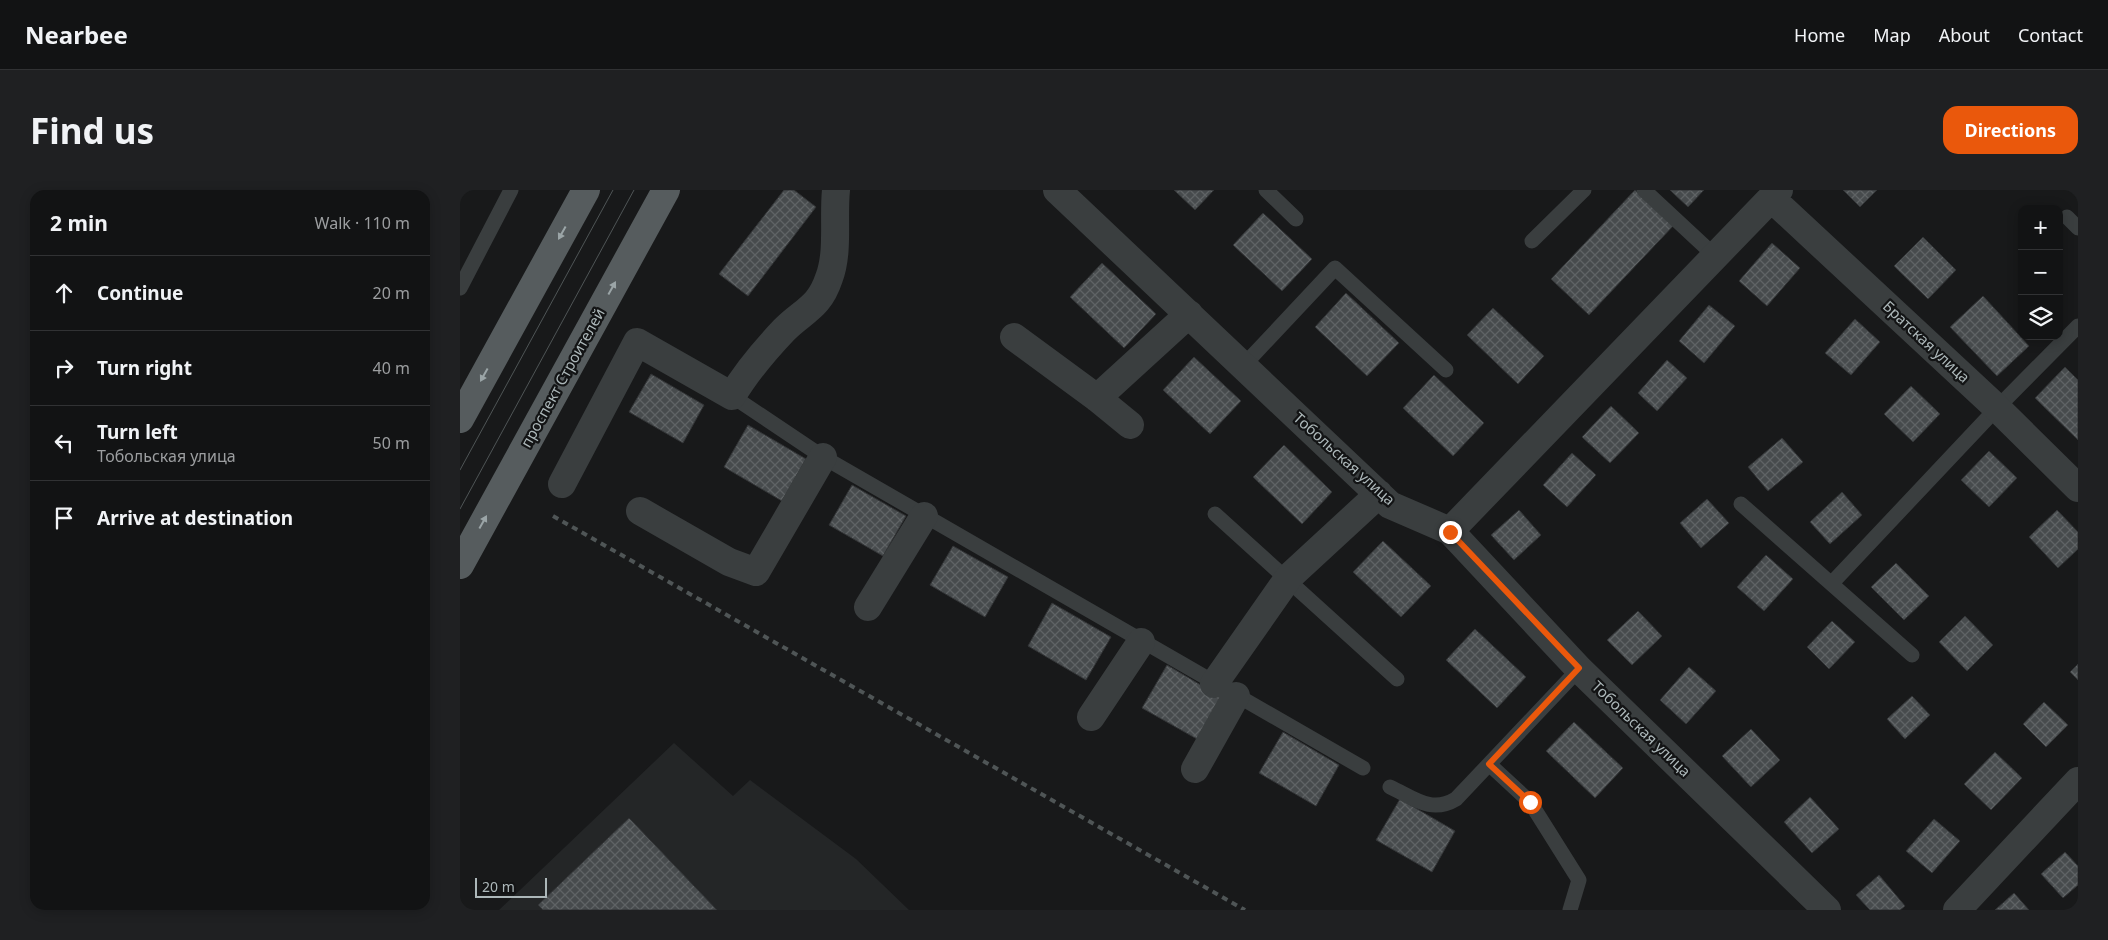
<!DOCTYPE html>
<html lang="en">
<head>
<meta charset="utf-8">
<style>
  :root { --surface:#121314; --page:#1f2022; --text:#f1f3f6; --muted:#9c9ea0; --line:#313234; --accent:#ea580c }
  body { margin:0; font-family:"Noto Sans",sans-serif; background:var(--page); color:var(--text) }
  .controls { position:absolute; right:15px; top:15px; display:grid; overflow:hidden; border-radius:10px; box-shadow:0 2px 12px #0003 }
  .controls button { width:45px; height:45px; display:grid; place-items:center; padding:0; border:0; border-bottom:1px solid var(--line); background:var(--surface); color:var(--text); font:25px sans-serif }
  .scale { position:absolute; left:15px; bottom:12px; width:72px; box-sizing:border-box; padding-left:5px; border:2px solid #acb7b9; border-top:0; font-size:14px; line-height:18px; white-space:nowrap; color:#acb7b9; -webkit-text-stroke:4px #131415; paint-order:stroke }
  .stop { position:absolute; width:15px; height:15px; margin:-11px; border:4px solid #ea580c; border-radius:50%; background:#fff }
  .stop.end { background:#ea580c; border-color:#fff; box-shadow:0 1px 5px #0008 }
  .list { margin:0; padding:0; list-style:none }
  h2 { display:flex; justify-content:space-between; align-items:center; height:65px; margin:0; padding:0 20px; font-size:21px }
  h2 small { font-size:16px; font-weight:400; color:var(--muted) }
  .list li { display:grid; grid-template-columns:32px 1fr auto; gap:15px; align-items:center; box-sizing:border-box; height:75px; padding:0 20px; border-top:1px solid var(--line) }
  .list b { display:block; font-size:19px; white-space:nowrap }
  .list p { margin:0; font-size:16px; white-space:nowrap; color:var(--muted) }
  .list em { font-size:16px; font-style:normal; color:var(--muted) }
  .icon { flex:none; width:28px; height:28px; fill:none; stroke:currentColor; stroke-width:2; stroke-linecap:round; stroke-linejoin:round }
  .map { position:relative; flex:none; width:1618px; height:720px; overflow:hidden; border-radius:15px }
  header { display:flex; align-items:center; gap:30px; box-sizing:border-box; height:70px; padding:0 25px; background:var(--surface); border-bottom:1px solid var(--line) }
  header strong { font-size:24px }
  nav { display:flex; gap:28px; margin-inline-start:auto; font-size:18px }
  .intro { display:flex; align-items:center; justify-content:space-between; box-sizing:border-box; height:120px; padding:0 30px }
  h1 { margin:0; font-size:35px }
  .button { padding:12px 22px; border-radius:15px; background:var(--accent); color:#fff; font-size:18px; font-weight:700 }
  main { display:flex; gap:30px; padding:0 30px }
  aside { flex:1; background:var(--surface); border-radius:15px; box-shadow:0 2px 12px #0003 }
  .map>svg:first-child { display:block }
</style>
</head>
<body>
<header>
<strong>Nearbee</strong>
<nav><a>Home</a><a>Map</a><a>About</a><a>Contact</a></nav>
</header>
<div class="intro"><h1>Find us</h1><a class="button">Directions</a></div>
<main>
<aside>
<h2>2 min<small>Walk · 110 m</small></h2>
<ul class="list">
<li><svg class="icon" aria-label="ahead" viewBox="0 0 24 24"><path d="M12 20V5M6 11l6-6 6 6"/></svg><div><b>Continue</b></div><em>20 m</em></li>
<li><svg class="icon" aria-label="right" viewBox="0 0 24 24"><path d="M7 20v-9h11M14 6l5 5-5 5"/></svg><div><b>Turn right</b></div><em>40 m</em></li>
<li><svg class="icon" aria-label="left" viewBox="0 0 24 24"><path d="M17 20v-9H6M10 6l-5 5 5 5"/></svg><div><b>Turn left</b><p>Тобольская улица</p></div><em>50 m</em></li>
<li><svg class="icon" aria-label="arrive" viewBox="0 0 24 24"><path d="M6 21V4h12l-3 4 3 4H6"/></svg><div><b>Arrive at destination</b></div></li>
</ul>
</aside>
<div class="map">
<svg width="1618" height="720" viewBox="0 0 1618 720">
  <defs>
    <pattern id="building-cross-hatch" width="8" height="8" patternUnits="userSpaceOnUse" patternTransform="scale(1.25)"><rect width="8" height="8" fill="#474b4d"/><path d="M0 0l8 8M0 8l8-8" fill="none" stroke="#5f6365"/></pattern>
  </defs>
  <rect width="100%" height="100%" fill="#18191a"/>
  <path fill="#242627" d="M214 553 273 606 290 590 396 669 449 720H39Z"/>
  <path fill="url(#building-cross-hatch)" stroke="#323436" d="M324 0H334L356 17 288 106 259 84Z
    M714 0H754L735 20Z
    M1175 0 1214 35 1129 125 1091 89Z
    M1210 0H1244L1228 17Z
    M1383 0H1417L1400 17Z
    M803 23 852 69 822 101 773 55Z
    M1463 47 1496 80 1468 109 1434 76Z
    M1312 53 1340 78 1307 116 1279 91Z
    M642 73 696 124 664 158 610 107Z
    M886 103 939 153 907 186 855 137Z
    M1523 106 1569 156 1537 186 1490 137Z
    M1249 115 1275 136 1244 173 1219 151Z
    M1033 118 1084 166 1058 194 1007 145Z
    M1395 129 1420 152 1391 185 1365 163Z
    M734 167 781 211 750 244 703 200Z
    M1207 170 1227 188 1197 221 1178 203Z
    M1605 177 1618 190V250L1575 208Z
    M191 184 244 215 223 253 169 222Z
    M974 185 1024 233 993 266 943 218Z
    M1451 196 1480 224 1453 252 1424 224Z
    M1151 216 1179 243 1150 273 1122 247Z
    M288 235 346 269 322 311 264 277Z
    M1322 248 1343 272 1308 301 1288 277Z
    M824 255 872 302 842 334 793 287Z
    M1529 261 1557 288 1529 317 1501 290Z
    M1112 263 1136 285 1107 317 1083 295Z
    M392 295 446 326 423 366 369 335Z
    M1382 302 1402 325 1370 354 1350 332Z
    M1247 309 1269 333 1241 358 1220 333Z
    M1059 320 1081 345 1054 370 1031 345Z
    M1597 320 1618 342V359L1598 378 1569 347Z
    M923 351 971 396 941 427 893 382Z
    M493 356 548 387 525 427 470 395Z
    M1306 365 1333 389 1304 421 1277 397Z
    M1436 373 1469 406 1444 430 1411 397Z
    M592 413 651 447 626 490 568 456Z
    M1178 421 1202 446 1172 475 1147 450Z
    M1505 426 1533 455 1507 481 1479 452Z
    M1372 431 1395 452 1369 479 1347 457Z
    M1015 439 1066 487 1037 518 986 470Z
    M1618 474V490L1610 482Z
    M707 475 761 507 737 549 682 518Z
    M1229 477 1256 501 1226 534 1200 510Z
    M1452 506 1470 525 1445 549 1427 529Z
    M1584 512 1608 535 1586 557 1563 534Z
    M1114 532 1163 578 1135 608 1086 561Z
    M1291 539 1320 570 1291 597 1262 566Z
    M823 542 879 575 856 616 799 583Z
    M1535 562 1562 588 1531 620 1504 594Z
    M1350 607 1379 639 1352 663 1324 632Z
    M940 609 995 641 972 682 916 650Z
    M169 628 257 720H83L78 715Z
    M1474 629 1500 651 1472 683 1446 661Z
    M1605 662 1618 676V695L1603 708 1581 684Z
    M1419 685 1445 716 1440 720H1410L1396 705Z
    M1554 703 1569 720H1535Z"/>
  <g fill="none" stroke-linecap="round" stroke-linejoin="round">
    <path stroke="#3a3e3f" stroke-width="15" d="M806 0 836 29
      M1184 0 1255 66
      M1607 27 1618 38
      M1072 51 1124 0
      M0 98 51 0
      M783 176 875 78 986 180
      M272 206 363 267 903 578
      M1281 314 1452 465
      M755 324 937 489
      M1372 393 1537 218 1618 136
      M1029 574 1070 612 1119 690 1110 720
      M930 597C954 608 971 624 996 609L1119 479"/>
    <path stroke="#3a3e3f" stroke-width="28" d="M597 0 930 315 990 341 1119 479 1367 720
      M1311 8 1537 218 1618 298
      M554 147 637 208 670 235
      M637 208 729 124
      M102 294 177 152 272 206C287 181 304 161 324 140 344 120 359 118 369 88 379 62 373 28 376 0
      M180 321 269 372 296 382 363 267
      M990 341 1319 0
      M408 417 464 326
      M754 494 829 387 919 304
      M631 527 681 452
      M735 579 776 506
      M1497 720 1618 591"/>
    <path stroke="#565c5e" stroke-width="28" d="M0 229 126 0
      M0 375 206 0"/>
    <path stroke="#4f5556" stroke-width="1" d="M0 280 153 0
      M0 319 174 0"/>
    <path stroke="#4f5556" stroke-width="4" stroke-dasharray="6 5" stroke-linecap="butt" d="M93 326 785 720"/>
  </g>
  <defs><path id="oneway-solid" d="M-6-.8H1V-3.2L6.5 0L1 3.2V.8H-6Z" transform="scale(1.25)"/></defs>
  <g fill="#9ba5a7">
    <use href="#oneway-solid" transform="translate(102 43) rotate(119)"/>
    <use href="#oneway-solid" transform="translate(152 98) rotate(-61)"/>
    <use href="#oneway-solid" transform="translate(24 185) rotate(119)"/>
    <use href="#oneway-solid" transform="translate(23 332) rotate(-61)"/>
  </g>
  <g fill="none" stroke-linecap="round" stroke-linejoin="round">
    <path stroke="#ea580c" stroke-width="6" d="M990 342 1119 478 1029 574 1070 612"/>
  </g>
  <g text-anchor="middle" stroke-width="4.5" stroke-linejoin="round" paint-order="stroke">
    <g font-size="15" fill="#acb7b9" stroke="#131415">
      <text transform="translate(1466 152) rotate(43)" y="5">Братская улица</text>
      <text transform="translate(103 188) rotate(-61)" y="5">проспект Строителей</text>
      <text transform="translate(884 269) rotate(42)" y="5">Тобольская улица</text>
      <text transform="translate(1181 539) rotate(44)" y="5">Тобольская улица</text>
    </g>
  </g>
</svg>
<div class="controls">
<button>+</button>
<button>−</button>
<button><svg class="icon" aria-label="layers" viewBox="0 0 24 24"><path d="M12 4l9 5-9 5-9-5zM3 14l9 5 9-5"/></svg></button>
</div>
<div class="scale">20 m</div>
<div class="stop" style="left:1070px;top:612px"></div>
<div class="stop end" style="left:990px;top:342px"></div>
</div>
</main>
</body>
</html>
